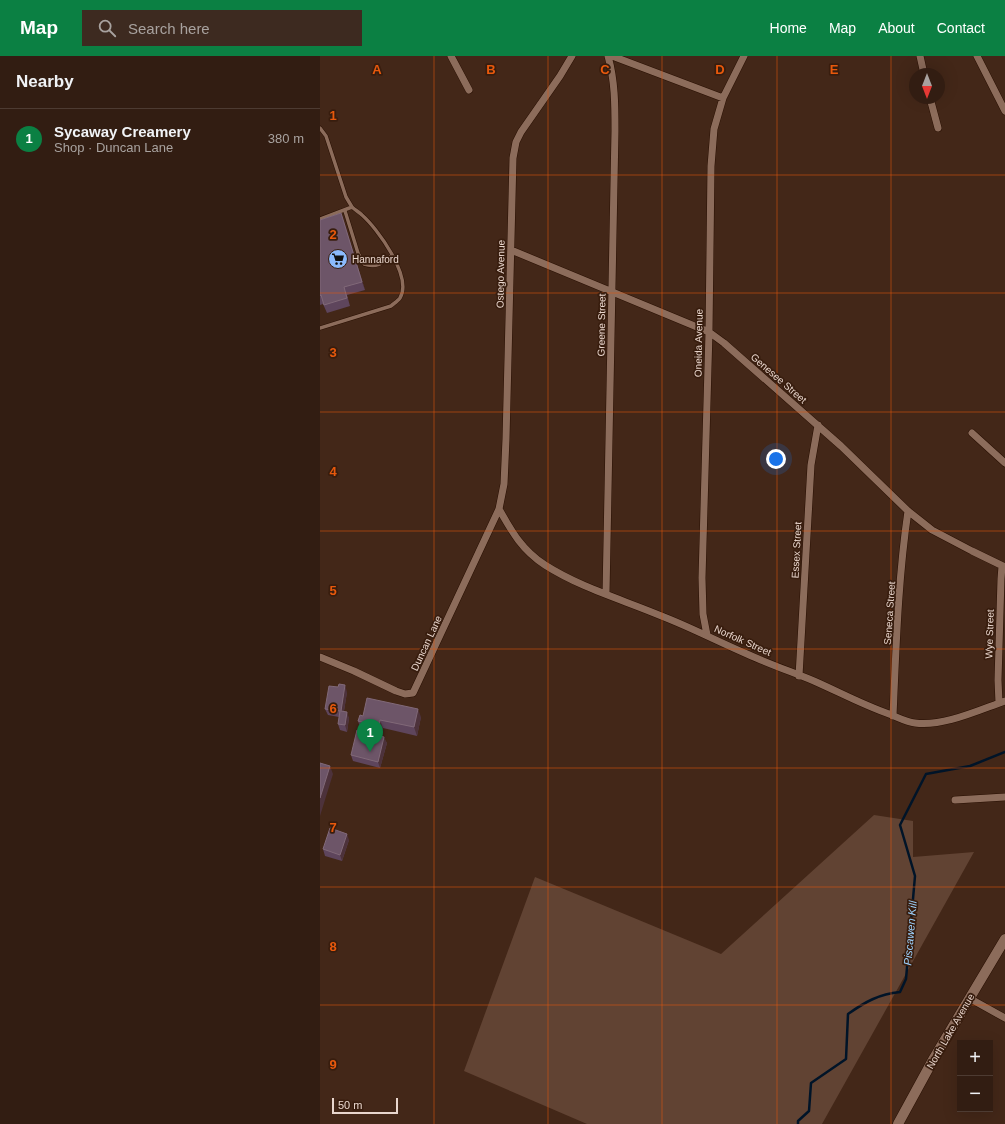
<!DOCTYPE html>
<html lang="en">
<head>
<meta charset="utf-8">
<style>
  :root { --surface:#321d12; --page:#3d2a20; --text:#f1f3f6; --muted:#a8a29f; --line:#4d3b32; --accent:#0b8043 }
  body { margin:0; font-family:Arial,sans-serif; background:var(--page); color:var(--text) }
  .controls { position:absolute; right:12px; bottom:12px; display:grid; overflow:hidden; border-radius:0px; box-shadow:0 4px 16px #0002 }
  .controls button { width:36px; height:36px; display:grid; place-items:center; padding:0; border:0; border-bottom:1px solid var(--line); background:var(--surface); color:var(--text); font:20px sans-serif }
  .compass { position:absolute; left:589px; top:12px; width:36px; height:36px; border-radius:50%; background:var(--surface); box-shadow:0 4px 16px #0002; rotate:180deg }
  .scale { position:absolute; left:12px; bottom:10px; width:66px; box-sizing:border-box; padding-left:4px; border:2px solid #e9d6cd; border-top:0; font-size:11px; line-height:14px; white-space:nowrap; color:#e9d6cd; -webkit-text-stroke:3px #381d0e; paint-order:stroke }
  .you { position:absolute; left:456px; top:403px; width:14px; height:14px; margin:-10px; border:3px solid #fff; border-radius:50%; background:#1a73e8; box-shadow:0 0 0 6px #1a73e833 }
  .badge { display:grid; place-items:center; width:26px; height:26px; border-radius:50%; background:var(--accent); color:#fff; font-size:13px; font-weight:700 }
  .pin { position:absolute; translate:-50% -33px; filter:drop-shadow(0 1px 2px #0008) }
  .pin::after { content:''; position:absolute; top:21px; width:14px; height:12px; background:inherit; clip-path:polygon(0 0,100% 0,50% 100%) }
  .list { margin:0; padding:0; list-style:none }
  h2 { display:flex; justify-content:space-between; align-items:center; height:52px; margin:0; padding:0 16px; font-size:17px }
  h2 small { font-size:13px; font-weight:400; color:var(--muted) }
  .list li { display:grid; grid-template-columns:26px 1fr auto; gap:12px; align-items:center; box-sizing:border-box; height:60px; padding:0 16px; border-top:1px solid var(--line) }
  .list b { display:block; font-size:15px; white-space:nowrap }
  .list p { margin:0; font-size:13px; white-space:nowrap; color:var(--muted) }
  .list em { font-size:13px; font-style:normal; color:var(--muted) }
  .icon { flex:none; width:22px; height:22px; fill:none; stroke:currentColor; stroke-width:2; stroke-linecap:round; stroke-linejoin:round }
  .map { position:relative; flex:none; width:685px; height:1068px; overflow:hidden }
  header { display:flex; align-items:center; gap:24px; box-sizing:border-box; height:56px; padding:0 20px; background:var(--accent); color:#fff }
  header strong { font-size:19px }
  nav { display:flex; gap:22px; margin-inline-start:auto; font-size:14px }
  .search { width:280px; height:36px; background:var(--page); display:flex; align-items:center; gap:10px; box-sizing:border-box; padding:0 14px; border-radius:0px; color:var(--muted); font-size:15px }
  main { display:flex }
  aside { flex:1; background:var(--surface) }
  .map>svg:first-child { display:block }
</style>
</head>
<body>
<header>
<strong>Map</strong>
<div class="search"><svg class="icon" aria-label="search" viewBox="0 0 24 24"><circle cx="10" cy="10" r="6"/><path d="M15 15l6 6"/></svg>Search here</div>
<nav><a>Home</a><a>Map</a><a>About</a><a>Contact</a></nav>
</header>
<main>
<aside>
<h2>Nearby<small></small></h2>
<ul class="list">
<li><span class="badge">1</span><div><b>Sycaway Creamery</b><p>Shop · Duncan Lane</p></div><em>380 m</em></li>
</ul>
</aside>
<div class="map">
<svg width="685" height="1068" viewBox="0 0 685 1068">
  <rect width="100%" height="100%" fill="#432718"/>
  <path fill="#614333" d="M554 759 593 765V801L654 796 502 1068H267L144 1015 215 821 401 898Z"/>
  <g fill="none" stroke-linecap="round" stroke-linejoin="round">
    <path stroke="#001428" stroke-width="2.5" d="M478 1068V1065L489 1055 491 1027 526 1003 528 958C545 946 559 938 580 936L586 923 595 820 580 769 606 718 650 710 685 696"/>
    <g stroke="#280f02" stroke-width="4.5">
      <path id="lane" d="M0 72 6 80 26 141 32 151 0 163
        M25 155 38 197 44 208C56 212 64 207 72 199
        M0 272 71 250C73 248 78 245 80 242 93 221 57 172 42 159 39 156 35 154 32 151"/>
    </g>
    <g stroke="#280f02" stroke-width="8">
      <path id="street" d="M131 0 149 34
        M292 0 403 42
        M600 0 604 18
        M657 0 685 55
        M610 42 618 72
        M191 194 389 276 404 287 521 390 588 455 612 474 652 495 685 511
        M652 377 685 407
        M179 453C192 476 202 494 225 509 261 532 304 544 344 561 372 572 399 586 427 598 449 608 472 616 494 625 519 636 543 649 569 658 577 661 586 666 595 667 623 671 659 654 685 645
        M286 538 295 75C295 49 295 25 288 0
        M387 579 383 558 382 522 389 276 391 110 394 73 403 42 424 0
        M0 601 34 615 76 635 85 638 93 637 179 453 184 428 186 383 193 102 196 86 201 76 240 20 252 0
        M479 620 491 409 498 369
        M679 647 678 624 681 523 682 510
        M573 660C576 592 578 523 588 455
        M635 744 685 741
        M649 942 685 962"/>
    </g>
    <g stroke="#280f02" stroke-width="11">
      <path id="secondary" d="M578 1068 614 1002 685 883"/>
    </g>
    <use href="#lane" stroke="#8c6c5b" stroke-width="3.5"/>
    <use href="#street" stroke="#8c6c5b" stroke-width="7"/>
    <use href="#secondary" stroke="#8c6c5b" stroke-width="10"/>
  </g>
  <path fill="#5e455c" d="M21 157 45 234 27 239 30 250 7 257 3 248 0 249V164Z
    M27 636 24 655 29 662 27 676 20 674 18 668 19 661 8 659 5 653Z
    M43 660 101 661 97 680 63 672 62 680 67 687 60 712 33 705 31 699 53 678 52 676 41 674 38 665Z
    M29 784 22 805 5 800 3 793Z"/>
  <path fill="#4d323b" d="M21 157 24 165 45 234 42 226Z
    M25 629 27 636 23 661 21 655Z
    M98 653 101 661 97 680 94 671Z
    M27 656 29 662 27 676 25 669Z
    M60 664 63 672 62 680 59 672Z
    M64 681 67 687 60 712 58 706Z
    M10 710 13 718 0 760V742Z
    M27 778 29 784 22 805 20 799Z"/>
  <path fill="#6d5568" stroke="#816978" d="M21 157 42 226 24 231 27 242 4 249 1 239 0 240V164Z
    M19 628 25 629 21 655 27 656 25 669 18 668 20 655 5 653 9 630 18 631Z
    M47 642 98 653 94 671 60 664 59 672 50 670V668L38 665 40 659 43 660Z
    M37 674 64 681 58 706 31 699Z
    M0 707 10 710 0 742Z
    M10 772 27 778 20 799 3 793Z"/>
  <path fill="none" stroke="#e8590c" stroke-width="1" stroke-opacity="0.55" d="M114 0V1068M228 0V1068M342 0V1068M457 0V1068M571 0V1068M0 119H685M0 237H685M0 356H685M0 475H685M0 593H685M0 712H685M0 831H685M0 949H685"/>
  <defs>
    <g id="supermarket-disc" transform="scale(1)"><circle r="9.5" fill="#8bbafc" stroke="#381d0e"/><path d="M-6-5.5h2.5l.6 2H6L4.5 2H-2.5L-4.4-4H-6ZM-1.5 3.2a1.3 1.3 0 1 0 .1 0ZM3 3.2a1.3 1.3 0 1 0 .1 0Z" fill="#111"/></g>
  </defs>
  <g fill-rule="evenodd">
    <use href="#supermarket-disc" x="18" y="203"/>
  </g>
  <g text-anchor="middle" stroke-width="3.5" stroke-linejoin="round" paint-order="stroke">
    <g font-size="10" fill="#e9d6cd" stroke="#381d0e" text-anchor="start">
      <text x="32" y="207">Hannaford</text>
    </g>
    <g font-size="10" fill="#e9d6cd" stroke="#381d0e">
      <text transform="translate(180 218) rotate(-89)" y="4">Ostego Avenue</text>
      <text transform="translate(281 269) rotate(-89)" y="4">Greene Street</text>
      <text transform="translate(378 287) rotate(-89)" y="4">Oneida Avenue</text>
      <text transform="translate(459 322) rotate(41)" y="4">Genesee Street</text>
      <text transform="translate(476 494) rotate(-87)" y="4">Essex Street</text>
      <text transform="translate(569 557) rotate(-86)" y="4">Seneca Street</text>
      <text transform="translate(669 578) rotate(-88)" y="4">Wye Street</text>
      <text transform="translate(423 584) rotate(24)" y="4">Norfolk Street</text>
      <text transform="translate(106 587) rotate(-65)" y="4">Duncan Lane</text>
      <text transform="translate(630 975) rotate(-60)" y="4">North Lake Avenue</text>
    </g>
    <g font-size="11" font-style="italic" fill="#9dd2fe" stroke="#381d0e">
      <text transform="translate(590 877) rotate(-85)" y="4">Piscawen Kill</text>
    </g>
  </g>
  <g font-size="13" text-anchor="middle" font-weight="bold" fill="#e8590c" stroke="#381d0e" stroke-width="3.5" stroke-linejoin="round" paint-order="stroke">
    <text x="57" y="18">A</text>
    <text x="171" y="18">B</text>
    <text x="285" y="18">C</text>
    <text x="400" y="18">D</text>
    <text x="514" y="18">E</text>
    <text x="13" y="64">1</text>
    <text x="13" y="183">2</text>
    <text x="13" y="301">3</text>
    <text x="13" y="420">4</text>
    <text x="13" y="539">5</text>
    <text x="13" y="657">6</text>
    <text x="13" y="776">7</text>
    <text x="13" y="895">8</text>
    <text x="13" y="1013">9</text>
  </g>
</svg>
<div class="controls">
<button>+</button>
<button>−</button>
</div>
<svg class="compass" viewBox="-18 -18 36 36"><path d="M0-13l5 13h-10z" fill="#e53935"/><path d="M0 13l5-13h-10z" fill="#a8a29f"/></svg>
<div class="scale">50 m</div>
<div class="you"></div>
<div class="pin badge" style="left:50px;top:696px">1</div>
</div>
</main>
</body>
</html>
